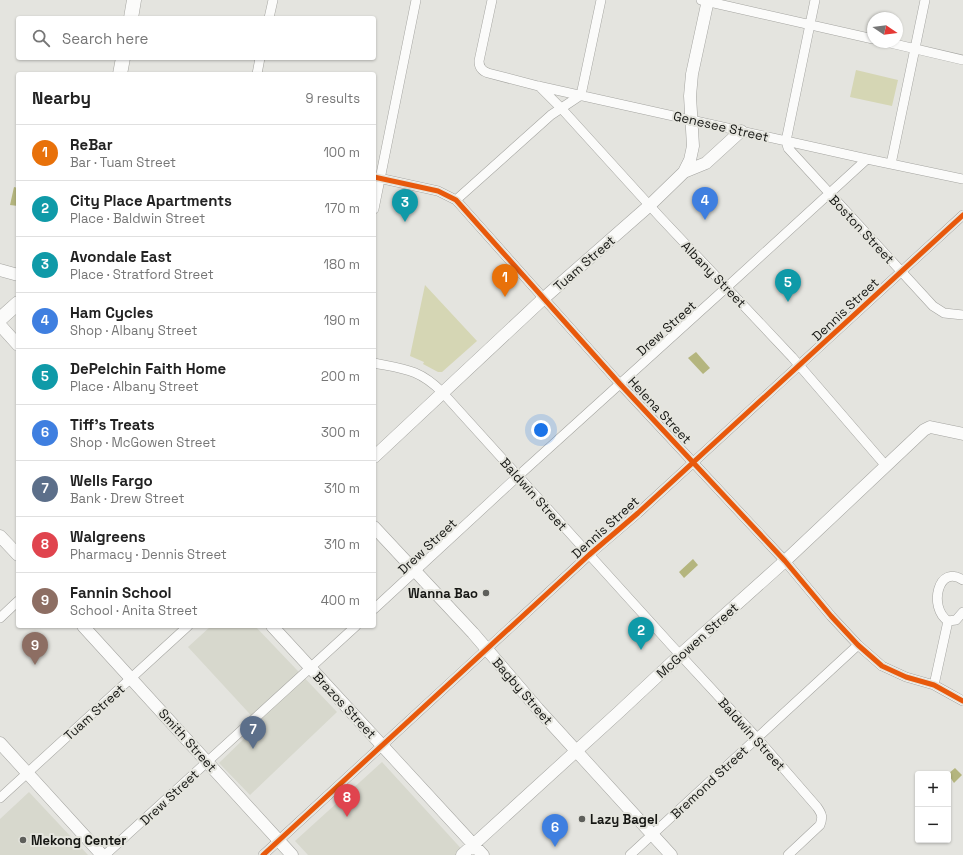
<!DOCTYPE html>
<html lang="en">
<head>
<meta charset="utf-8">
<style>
  :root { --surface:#fff; --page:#f6f6f6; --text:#222; --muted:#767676; --line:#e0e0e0; --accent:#5e5f5b }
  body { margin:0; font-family:"Space Grotesk",sans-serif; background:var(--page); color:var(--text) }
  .controls { position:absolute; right:12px; bottom:12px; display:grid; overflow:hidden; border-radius:4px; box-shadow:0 1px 3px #0004 }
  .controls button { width:36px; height:36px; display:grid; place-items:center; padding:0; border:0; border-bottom:1px solid var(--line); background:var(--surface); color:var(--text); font:20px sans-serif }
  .compass { position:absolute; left:867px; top:12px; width:36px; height:36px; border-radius:50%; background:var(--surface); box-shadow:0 1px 3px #0004; rotate:103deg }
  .you { position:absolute; left:541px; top:430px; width:14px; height:14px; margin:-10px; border:3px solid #fff; border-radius:50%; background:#1a73e8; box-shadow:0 0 0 6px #1a73e833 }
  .badge { display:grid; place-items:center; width:26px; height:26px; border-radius:50%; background:var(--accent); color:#fff; font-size:13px; font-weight:700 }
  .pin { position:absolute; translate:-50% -33px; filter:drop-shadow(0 1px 2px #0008) }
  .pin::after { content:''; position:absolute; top:21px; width:14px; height:12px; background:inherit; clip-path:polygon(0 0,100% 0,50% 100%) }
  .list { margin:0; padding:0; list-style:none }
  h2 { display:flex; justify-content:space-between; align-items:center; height:52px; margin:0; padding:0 16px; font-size:17px }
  h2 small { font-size:13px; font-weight:400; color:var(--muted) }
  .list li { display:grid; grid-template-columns:26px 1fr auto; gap:12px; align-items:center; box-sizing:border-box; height:56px; padding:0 16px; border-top:1px solid var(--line) }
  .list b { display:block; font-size:15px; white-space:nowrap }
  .list p { margin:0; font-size:13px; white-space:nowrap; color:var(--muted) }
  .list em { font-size:13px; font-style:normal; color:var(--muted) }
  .icon { flex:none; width:22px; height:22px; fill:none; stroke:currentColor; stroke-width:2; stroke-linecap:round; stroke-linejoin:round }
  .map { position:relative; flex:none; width:963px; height:855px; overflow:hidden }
  .search { position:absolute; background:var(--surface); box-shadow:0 1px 3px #0004; left:16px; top:16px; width:360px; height:44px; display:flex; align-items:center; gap:10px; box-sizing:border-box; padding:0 14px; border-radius:4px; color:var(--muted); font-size:15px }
  .panel { position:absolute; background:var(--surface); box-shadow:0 1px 3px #0004; left:16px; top:72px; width:360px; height:556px; border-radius:4px }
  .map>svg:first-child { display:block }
</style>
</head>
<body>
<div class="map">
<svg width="963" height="855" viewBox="0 0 963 855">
  <rect width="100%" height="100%" fill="#e4e4df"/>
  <path fill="#d7d8cd" d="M211 626H255L337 712 250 795 219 763 259 724 188 647Z
    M382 762 467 855H308L295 841Z
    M29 792 88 855H0V819Z"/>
  <path fill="#d5d6b4" d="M856 70 898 80 892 106 850 97Z
    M425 285 477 341 442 372H438L423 364 424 362 410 356Z"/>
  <path fill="#b4b57e" d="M14 187 18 188V206L10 205Z
    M696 352 710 368 703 374 688 358Z
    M693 559 698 565 684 578 679 572Z
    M955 768 962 775 954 783 948 774Z"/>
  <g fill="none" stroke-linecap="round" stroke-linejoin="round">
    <g stroke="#a4a4a0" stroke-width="10">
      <path id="street" d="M492 0 479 61C479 67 482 71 488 73L538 86 867 159 963 179
        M701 0 873 39
        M815 0 786 141 788 148 933 306 944 313 963 315
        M269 18 273 0
        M886 42 963 60
        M257 74 260 58
        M539 86 561 108 660 217 792 357 886 466
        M891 164 925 0
        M374 177 438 191 456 200 620 384 785 561 831 616 858 645 882 666 906 677 934 685 963 701
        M456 200 551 115 581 95 601 0
        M374 209 416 0
        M374 363C404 369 419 369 442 392L672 646 757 738 817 807C822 814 823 817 820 825L788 855
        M963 580C938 563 928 608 948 621L956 620 963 612
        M374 609 517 477 727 287 867 159
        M0 618 18 601
        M934 685 948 621
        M0 798 188 626
        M105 855 356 626
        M263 855 589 555 638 513 963 215
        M630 855 858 645"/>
    </g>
    <g stroke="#a4a4a0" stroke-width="13">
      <path id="secondary" d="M684 172 706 163 741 131
        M0 270 18 275
        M0 325 18 345
        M374 457 544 298 650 205 684 172 690 160 693 146 690 96 692 74 708 0
        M374 527 473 633 538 709 671 855
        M0 536 18 555
        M83 626 292 855
        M272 626 483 855
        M0 743 102 855
        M462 855 619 712 680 655 785 561 924 430 930 427 963 434"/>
    </g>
    <g stroke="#a4a4a0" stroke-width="15">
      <path id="primary" d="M131 18 134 0
        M120 74 123 58
        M0 319 18 303"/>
    </g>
    <use href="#street" stroke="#fbfbfa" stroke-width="9"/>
    <use href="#secondary" stroke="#fbfbfa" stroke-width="12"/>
    <use href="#primary" stroke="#fbfbfa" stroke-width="14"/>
    <g stroke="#e5e5de" stroke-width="8">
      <path id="cycleway" d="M374 177 438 191 456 200 620 384 785 561 831 616 858 645 882 666 906 677 934 685 963 701
        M263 855 589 555 638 513 963 215"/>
    </g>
    <use href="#cycleway" stroke="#e8590c" stroke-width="5"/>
  </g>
  <g fill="#5e5f5b" stroke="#e5e5de" stroke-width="1.5">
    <circle cx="486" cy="593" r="4"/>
    <circle cx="582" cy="819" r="4"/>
    <circle cx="23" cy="840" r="4"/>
  </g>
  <g text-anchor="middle" stroke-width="4" stroke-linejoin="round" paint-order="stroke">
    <g font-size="13" fill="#161714" stroke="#e5e5de">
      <text transform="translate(721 126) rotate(13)" y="5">Genesee Street</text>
      <text transform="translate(862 229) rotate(47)" y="5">Boston Street</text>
      <text transform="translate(584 263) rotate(-41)" y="5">Tuam Street</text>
      <text transform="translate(714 274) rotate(46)" y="5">Albany Street</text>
      <text transform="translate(845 309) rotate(-43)" y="5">Dennis Street</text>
      <text transform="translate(666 328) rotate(-42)" y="5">Drew Street</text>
      <text transform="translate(660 410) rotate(47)" y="5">Helena Street</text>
      <text transform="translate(534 494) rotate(48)" y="5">Baldwin Street</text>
      <text transform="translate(605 527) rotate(-42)" y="5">Dennis Street</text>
      <text transform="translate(427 546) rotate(-43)" y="5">Drew Street</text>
      <text transform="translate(697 640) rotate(-42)" y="5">McGowen Street</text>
      <text transform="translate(523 691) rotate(49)" y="5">Bagby Street</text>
      <text transform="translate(345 705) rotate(47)" y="5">Brazos Street</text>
      <text transform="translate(94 712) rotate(-42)" y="5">Tuam Street</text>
      <text transform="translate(752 734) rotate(48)" y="5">Baldwin Street</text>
      <text transform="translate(188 740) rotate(48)" y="5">Smith Street</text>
      <text transform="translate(709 782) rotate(-43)" y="5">Bremond Street</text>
      <text transform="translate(169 797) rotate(-43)" y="5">Drew Street</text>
    </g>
    <g font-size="13" font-weight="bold" fill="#161714" stroke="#e5e5de" text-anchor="start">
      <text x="478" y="598" text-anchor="end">Wanna Bao</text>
      <text x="590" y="824">Lazy Bagel</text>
      <text x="31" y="845">Mekong Center</text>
    </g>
  </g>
</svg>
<div class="controls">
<button>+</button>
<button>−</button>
</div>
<svg class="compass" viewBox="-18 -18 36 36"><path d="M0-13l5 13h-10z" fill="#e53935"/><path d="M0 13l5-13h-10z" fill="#767676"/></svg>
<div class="you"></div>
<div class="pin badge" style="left:505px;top:297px;background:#e8710a">1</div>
<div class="pin badge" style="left:641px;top:650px;background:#0f9aa8">2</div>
<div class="pin badge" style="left:405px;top:222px;background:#0f9aa8">3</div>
<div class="pin badge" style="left:705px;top:220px;background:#3f7fe0">4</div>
<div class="pin badge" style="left:788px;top:302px;background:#0f9aa8">5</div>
<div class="pin badge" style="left:555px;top:847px;background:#3f7fe0">6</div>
<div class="pin badge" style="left:253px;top:749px;background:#5c6f8a">7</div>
<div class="pin badge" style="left:347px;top:817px;background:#e0444e">8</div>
<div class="pin badge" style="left:35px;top:665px;background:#8d6e63">9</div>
<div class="search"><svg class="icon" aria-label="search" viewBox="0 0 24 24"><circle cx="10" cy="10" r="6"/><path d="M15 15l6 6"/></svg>Search here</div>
<section class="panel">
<h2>Nearby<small>9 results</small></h2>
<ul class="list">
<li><span class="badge" style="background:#e8710a">1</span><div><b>ReBar</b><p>Bar · Tuam Street</p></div><em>100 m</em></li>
<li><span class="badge" style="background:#0f9aa8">2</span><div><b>City Place Apartments</b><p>Place · Baldwin Street</p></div><em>170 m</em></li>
<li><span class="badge" style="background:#0f9aa8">3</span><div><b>Avondale East</b><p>Place · Stratford Street</p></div><em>180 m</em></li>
<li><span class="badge" style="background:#3f7fe0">4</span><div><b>Ham Cycles</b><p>Shop · Albany Street</p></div><em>190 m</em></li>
<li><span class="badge" style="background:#0f9aa8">5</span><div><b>DePelchin Faith Home</b><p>Place · Albany Street</p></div><em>200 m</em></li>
<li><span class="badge" style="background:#3f7fe0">6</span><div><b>Tiff's Treats</b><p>Shop · McGowen Street</p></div><em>300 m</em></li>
<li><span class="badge" style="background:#5c6f8a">7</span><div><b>Wells Fargo</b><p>Bank · Drew Street</p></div><em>310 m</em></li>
<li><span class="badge" style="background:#e0444e">8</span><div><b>Walgreens</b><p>Pharmacy · Dennis Street</p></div><em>310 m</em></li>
<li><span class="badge" style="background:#8d6e63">9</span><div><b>Fannin School</b><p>School · Anita Street</p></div><em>400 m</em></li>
</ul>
</section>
</div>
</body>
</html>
